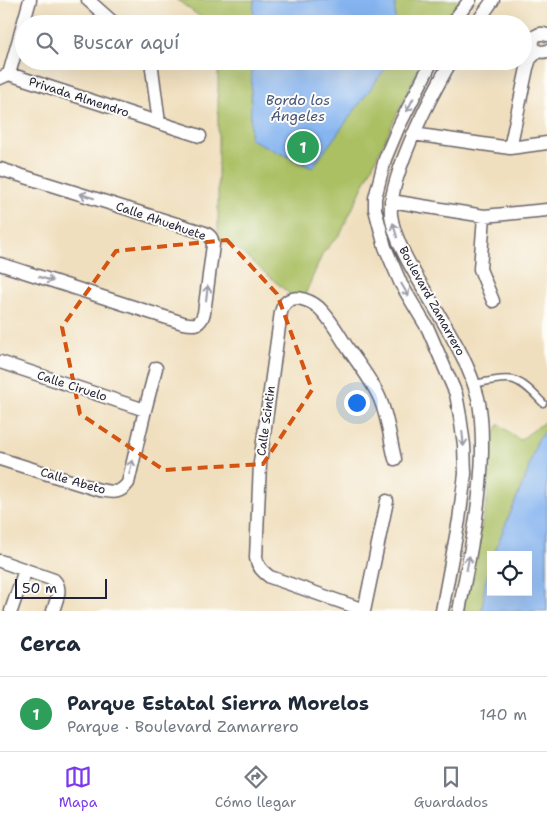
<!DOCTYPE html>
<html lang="es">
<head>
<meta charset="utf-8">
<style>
  :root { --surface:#fff; --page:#f2f2f3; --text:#1f2937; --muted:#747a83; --line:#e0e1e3; --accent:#7c3aed }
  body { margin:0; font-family:"Shantell Sans",sans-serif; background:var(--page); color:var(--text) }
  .controls { position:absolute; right:15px; bottom:15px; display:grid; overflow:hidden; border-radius:0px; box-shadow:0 5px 20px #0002 }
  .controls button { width:45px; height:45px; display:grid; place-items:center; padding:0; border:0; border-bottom:1px solid var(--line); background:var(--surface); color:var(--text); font:25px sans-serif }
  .scale { position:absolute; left:15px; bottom:12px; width:92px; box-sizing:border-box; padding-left:5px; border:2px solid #22223b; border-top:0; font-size:14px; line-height:18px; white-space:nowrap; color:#22223b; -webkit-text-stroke:4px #fdfcf7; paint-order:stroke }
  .you { position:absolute; left:356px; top:402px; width:18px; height:18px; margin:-12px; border:4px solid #fff; border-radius:50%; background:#1a73e8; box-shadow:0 0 0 8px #1a73e833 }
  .badge { display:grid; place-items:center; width:32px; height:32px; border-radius:50%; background:var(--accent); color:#fff; font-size:16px; font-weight:700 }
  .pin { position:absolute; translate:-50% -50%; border:2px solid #fff; box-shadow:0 1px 5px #0006 }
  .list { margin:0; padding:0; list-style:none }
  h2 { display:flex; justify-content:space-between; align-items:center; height:65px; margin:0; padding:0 20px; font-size:21px }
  h2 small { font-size:16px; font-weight:400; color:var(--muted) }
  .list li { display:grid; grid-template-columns:32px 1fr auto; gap:15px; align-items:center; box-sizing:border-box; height:75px; padding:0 20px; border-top:1px solid var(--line) }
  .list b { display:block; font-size:19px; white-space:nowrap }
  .list p { margin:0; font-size:16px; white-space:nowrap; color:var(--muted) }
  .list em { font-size:16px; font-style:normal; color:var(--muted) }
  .icon { flex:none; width:28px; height:28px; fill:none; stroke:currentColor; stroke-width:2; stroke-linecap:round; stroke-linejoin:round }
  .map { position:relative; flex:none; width:547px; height:611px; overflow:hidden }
  .search { position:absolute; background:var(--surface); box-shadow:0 5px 20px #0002; left:15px; right:15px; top:15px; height:55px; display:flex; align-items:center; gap:12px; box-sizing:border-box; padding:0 18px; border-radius:28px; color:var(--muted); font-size:19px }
  .sheet { height:140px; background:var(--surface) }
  nav { display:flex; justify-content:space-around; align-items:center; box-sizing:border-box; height:70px; border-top:1px solid var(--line); background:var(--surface); font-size:14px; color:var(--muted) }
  nav a { display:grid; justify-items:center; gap:2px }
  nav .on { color:var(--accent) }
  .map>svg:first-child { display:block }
</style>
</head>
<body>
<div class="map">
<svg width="547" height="611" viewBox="0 0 547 611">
  <rect width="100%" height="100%" fill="#fdfcf7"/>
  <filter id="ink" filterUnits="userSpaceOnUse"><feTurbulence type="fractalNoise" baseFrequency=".02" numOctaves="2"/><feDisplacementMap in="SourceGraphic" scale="10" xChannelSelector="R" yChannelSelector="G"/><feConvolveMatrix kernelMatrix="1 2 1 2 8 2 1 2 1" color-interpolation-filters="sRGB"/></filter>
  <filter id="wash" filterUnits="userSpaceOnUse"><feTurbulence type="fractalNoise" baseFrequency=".0096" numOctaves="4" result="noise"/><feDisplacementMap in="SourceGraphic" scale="20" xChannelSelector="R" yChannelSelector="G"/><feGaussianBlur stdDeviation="1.12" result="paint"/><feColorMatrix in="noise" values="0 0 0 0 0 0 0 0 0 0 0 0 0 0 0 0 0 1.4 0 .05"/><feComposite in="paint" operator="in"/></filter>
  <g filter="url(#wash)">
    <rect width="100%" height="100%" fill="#f0dfbe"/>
    <path fill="#aac064" stroke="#667150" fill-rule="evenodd" d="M177 0H465L445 24H210Z
      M218 61H422L341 233 323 253 301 304 234 246 218 243Z
      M547 418V611H462L488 496 485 451 499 424 520 440 543 423ZM491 555H528V592H491Z"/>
    <path fill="#85b4f0" stroke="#546b96" d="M254 0H395V24H253Z
      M252 61H391L312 168 250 139Z
      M547 428V611H482L485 583 491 565V592H528V555H494L499 540 526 476 537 441Z"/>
  </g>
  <g filter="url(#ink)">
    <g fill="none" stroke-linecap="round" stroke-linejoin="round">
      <g stroke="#6a6469" stroke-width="9">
        <path id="service" d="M474 384C483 382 505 377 514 380 526 384 535 395 543 403"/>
      </g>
      <g stroke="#6a6469" stroke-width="15">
        <path id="minor" d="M88 0 115 24
          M453 24 458 15 470 0
          M476 24 493 0
          M547 35C529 28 527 57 547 51
          M151 61 159 123
          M432 61 398 128 385 159 375 198V209L385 247 401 284 428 329 456 394 460 416 464 445 465 474 459 520 442 611
          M451 61C430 98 408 140 396 181 393 192 390 203 391 215 395 245 419 280 434 306 452 337 469 363 478 398 482 415 482 433 482 451 481 505 469 558 459 611
          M9 74 30 0
          M0 78 9 74 200 136
          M413 134 510 148 547 143
          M510 148 527 68 530 59 537 52
          M0 169 205 233C211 236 212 238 213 245L204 313C200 326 195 325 183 323L0 264
          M391 201 484 216 547 210
          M484 216 480 269 493 301
          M0 362 145 410
          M0 459 99 490C112 492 119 495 128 483L145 410 156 368
          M0 561 54 580C63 589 56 600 53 611
          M364 610 270 577C262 571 258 567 256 558L260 463 281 312C282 310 282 307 284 305 293 291 315 302 323 312 333 323 341 338 349 350 360 366 373 382 380 399 388 418 390 439 395 459
          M11 611 25 570
          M364 611 387 501"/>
      </g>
      <use href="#service" stroke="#fff" stroke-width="6"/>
      <use href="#minor" stroke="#fff" stroke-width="12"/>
    </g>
    <defs><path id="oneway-shaft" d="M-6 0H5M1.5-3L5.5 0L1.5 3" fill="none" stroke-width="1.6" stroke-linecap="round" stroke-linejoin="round" transform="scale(1.25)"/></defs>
    <g stroke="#9c9ca7">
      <use href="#oneway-shaft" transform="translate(410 105) rotate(117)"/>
      <use href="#oneway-shaft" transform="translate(87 196) rotate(-163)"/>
      <use href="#oneway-shaft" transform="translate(395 230) rotate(-106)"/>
      <use href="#oneway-shaft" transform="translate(46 279) rotate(18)"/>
      <use href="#oneway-shaft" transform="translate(405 290) rotate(60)"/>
      <use href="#oneway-shaft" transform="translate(207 293) rotate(-83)"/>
      <use href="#oneway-shaft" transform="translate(463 439) rotate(84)"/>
      <use href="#oneway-shaft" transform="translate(131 467) rotate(-77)"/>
      <use href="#oneway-shaft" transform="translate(468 563) rotate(-79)"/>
    </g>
  </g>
  <path fill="none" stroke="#d45411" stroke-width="4" stroke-dasharray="10 6" stroke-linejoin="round" d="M227 240 277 294 312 390 263 464 164 470 80 414 62 327 116 251Z"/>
  <g text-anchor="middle" stroke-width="4" stroke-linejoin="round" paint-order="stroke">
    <g font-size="12" fill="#22223b" stroke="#fdfcf7">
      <text transform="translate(79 97) rotate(18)" y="4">Privada Almendro</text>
      <text transform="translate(161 221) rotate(19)" y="4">Calle Ahuehuete</text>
      <text transform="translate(432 301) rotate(61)" y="4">Boulevard Zamarrero</text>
      <text transform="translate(72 386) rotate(18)" y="4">Calle Ciruelo</text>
      <text transform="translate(266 421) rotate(-82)" y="4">Calle Scintin</text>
      <text transform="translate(73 481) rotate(16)" y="4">Calle Abeto</text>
    </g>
    <g font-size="14" font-style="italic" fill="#45557a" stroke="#fdfcf7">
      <text x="298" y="105">Bordo los<tspan x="298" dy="16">Ángeles</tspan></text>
    </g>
  </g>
</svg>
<div class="controls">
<button><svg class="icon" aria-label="locate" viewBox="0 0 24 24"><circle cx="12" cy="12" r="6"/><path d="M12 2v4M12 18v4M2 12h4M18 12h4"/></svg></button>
</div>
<div class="scale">50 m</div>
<div class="you"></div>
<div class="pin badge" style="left:303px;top:147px;background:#2e9e5b">1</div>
<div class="search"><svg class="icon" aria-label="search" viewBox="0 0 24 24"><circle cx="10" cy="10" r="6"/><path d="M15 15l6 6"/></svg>Buscar aquí</div>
</div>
<section class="sheet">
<h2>Cerca<small></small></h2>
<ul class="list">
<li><span class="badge" style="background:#2e9e5b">1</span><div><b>Parque Estatal Sierra Morelos</b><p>Parque · Boulevard Zamarrero</p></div><em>140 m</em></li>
</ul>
</section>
<nav>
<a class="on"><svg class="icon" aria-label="map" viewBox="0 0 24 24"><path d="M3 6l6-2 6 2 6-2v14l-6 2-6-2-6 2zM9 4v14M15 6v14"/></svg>Mapa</a>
<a><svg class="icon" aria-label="directions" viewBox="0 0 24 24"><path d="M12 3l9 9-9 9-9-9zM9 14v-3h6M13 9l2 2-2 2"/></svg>Cómo llegar</a>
<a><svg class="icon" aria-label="saved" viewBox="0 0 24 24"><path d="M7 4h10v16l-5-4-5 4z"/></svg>Guardados</a>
</nav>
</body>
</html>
